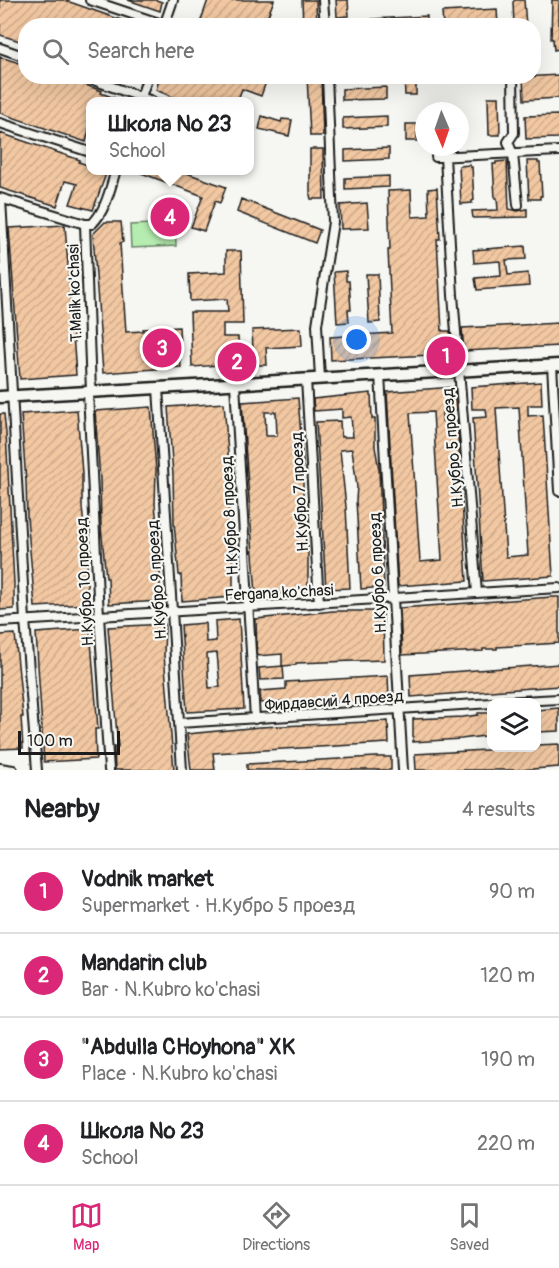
<!DOCTYPE html>
<html lang="en">
<head>
<meta charset="utf-8">
<style>
  :root { --surface:#fff; --page:#f6f6f6; --text:#202124; --muted:#757577; --line:#e0e0e0; --accent:#db2777 }
  body { margin:0; font-family:Pangolin,sans-serif; background:var(--page); color:var(--text) }
  .controls { position:absolute; right:18px; bottom:18px; display:grid; overflow:hidden; border-radius:12px; box-shadow:0 6px 24px #0002 }
  .controls button { width:54px; height:54px; display:grid; place-items:center; padding:0; border:0; border-bottom:2px solid var(--line); background:var(--surface); color:var(--text); font:30px sans-serif }
  .compass { position:absolute; left:415px; top:102px; width:54px; height:54px; border-radius:50%; background:var(--surface); box-shadow:0 6px 24px #0002; rotate:178deg }
  .scale { position:absolute; left:18px; bottom:15px; width:102px; box-sizing:border-box; padding-left:6px; border:3px solid #1c1c1c; border-top:0; font-size:16px; line-height:21px; white-space:nowrap; color:#1c1c1c; -webkit-text-stroke:4px #f6f6f2; paint-order:stroke }
  .you { position:absolute; left:357px; top:340px; width:21px; height:21px; margin:-15px; border:4px solid #fff; border-radius:50%; background:#1a73e8; box-shadow:0 0 0 9px #1a73e833 }
  .badge { display:grid; place-items:center; width:39px; height:39px; border-radius:50%; background:var(--accent); color:#fff; font-size:20px; font-weight:700 }
  .pin { position:absolute; translate:-50% -50%; border:3px solid #fff; box-shadow:0 2px 6px #0006 }
  .popup { position:absolute; left:86px; top:97px; width:168px; height:78px; box-sizing:border-box; display:grid; place-content:center; border-radius:12px; background:var(--surface); filter:drop-shadow(0 2px 4px #0005); font-size:20px; white-space:nowrap; color:var(--muted) }
  .popup b { font-size:22px; color:var(--text) }
  .popup::after { content:''; position:absolute; left:50%; top:100%; margin-left:-12px; border:12px solid transparent; border-top-color:var(--surface) }
  .list { margin:0; padding:0; list-style:none }
  h2 { display:flex; justify-content:space-between; align-items:center; height:78px; margin:0; padding:0 24px; font-size:26px }
  h2 small { font-size:20px; font-weight:400; color:var(--muted) }
  .list li { display:grid; grid-template-columns:39px 1fr auto; gap:18px; align-items:center; box-sizing:border-box; height:84px; padding:0 24px; border-top:2px solid var(--line) }
  .list b { display:block; font-size:22px; white-space:nowrap }
  .list p { margin:0; font-size:20px; white-space:nowrap; color:var(--muted) }
  .list em { font-size:20px; font-style:normal; color:var(--muted) }
  .icon { flex:none; width:33px; height:33px; fill:none; stroke:currentColor; stroke-width:2; stroke-linecap:round; stroke-linejoin:round }
  .map { position:relative; flex:none; width:559px; height:770px; overflow:hidden }
  .search { position:absolute; background:var(--surface); box-shadow:0 6px 24px #0002; left:18px; right:18px; top:18px; height:66px; display:flex; align-items:center; gap:15px; box-sizing:border-box; padding:0 21px; border-radius:24px; color:var(--muted); font-size:22px }
  .sheet { height:414px; background:var(--surface) }
  nav { display:flex; justify-content:space-around; align-items:center; box-sizing:border-box; height:84px; border-top:2px solid var(--line); background:var(--surface); font-size:16px; color:var(--muted) }
  nav a { display:grid; justify-items:center; gap:3px }
  nav .on { color:var(--accent) }
  .map>svg:first-child { display:block }
</style>
</head>
<body>
<div class="map">
<svg width="559" height="770" viewBox="0 0 559 770">
  <defs>
    <pattern id="building-hatch" width="6" height="6" patternUnits="userSpaceOnUse" patternTransform="scale(1.5)"><rect width="6" height="6" fill="#f2c8a2"/><path d="M-1 1l2-2M0 6l6-6M5 7l2-2" fill="none" stroke="#cfab8b"/></pattern>
  </defs>
  <rect width="100%" height="100%" fill="#f6f6f2"/>
  <filter id="ink" filterUnits="userSpaceOnUse"><feTurbulence type="fractalNoise" baseFrequency=".0167" numOctaves="2"/><feDisplacementMap in="SourceGraphic" scale="12" xChannelSelector="R" yChannelSelector="G"/><feConvolveMatrix kernelMatrix="1 2 1 2 8 2 1 2 1" color-interpolation-filters="sRGB"/></filter>
  <g filter="url(#ink)">
    <path fill="#b5edb0" stroke="#688466" stroke-width="1.5" d="M175 223 176 246 131 248 130 225Z"/>
    <path fill="url(#building-hatch)" stroke="#1c1c1c" stroke-width="1.5" fill-rule="evenodd" d="M0 0H64L124 21 122 26H26V43L0 35Z
      M128 0H156L162 2 160 11Z
      M208 0H274L266 21 276 26H199Z
      M302 0H316L317 26H303Z
      M336 0H348L349 16 337 17Z
      M515 0H524L526 26H514L513 2Z
      M552 0H559V49L554 50 553 39H551Z
      M497 9 498 26H443L442 12Z
      M427 16V26H372V19Z
      M0 57 26 65V76H61L102 91 101 93 125 102H90V126L86 142 0 113Z
      M559 75V98L524 100 523 77Z
      M160 76H186L197 80 199 76H268L261 96 242 89 237 102H185L156 90Z
      M307 76H321L323 136H310Z
      M404 76H416V95H405Z
      M386 87V99L342 100V89Z
      M488 97H499L500 135H489Z
      M559 115V138L526 139 525 116Z
      M262 116 281 122 282 119 292 120 289 136 259 129Z
      M387 116V127L343 129V118Z
      M406 124H417V141H406Z
      M0 133 80 160 79 162 90 166V171H107L93 210 70 204 77 184 65 181 57 206 0 188Z
      M389 148V159L345 161V150Z
      M310 149H323L324 199H311L310 195Z
      M507 161 509 209 518 211 527 209V217L473 218 472 211 498 210 497 198H495L493 164H496V162Z
      M527 161H538V163H540L542 196H540V199H529Z
      M470 165V167H472L474 200 472 201V203L461 204 459 166Z
      M136 171H181L226 187 220 203 215 201 204 231 191 227 203 196Z
      M389 176V187L345 189V178Z
      M437 188 440 239H437L442 331H450L452 354 331 360 330 337 392 333 388 250H390L388 191 411 190 412 217 429 216 428 189Z
      M241 199 320 230 315 243 237 212Z
      M367 203 369 228 341 229 340 205Z
      M105 222H121L123 242 120 243 122 275 126 332 143 331V329L179 327 181 367 103 373 93 234Z
      M65 225 76 375 20 379 9 228Z
      M525 246 526 259 506 260 508 275 528 273 529 286 477 290 475 278 501 276 500 261 474 263 473 250Z
      M226 251H241L243 324H223V337H238L239 351 253 350 252 330 301 328 302 346 266 348 267 365H248V363L192 367 190 312H228L227 299 190 301 189 274 226 272Z
      M346 271V281H349L351 310H348L349 322 337 323 334 272Z
      M366 274H378L380 322 369 323Z
      M559 323V346L464 351 462 328Z
      M541 382 542 405H528V416L543 415 553 576 483 581 473 418 487 417 486 409H472L471 387ZM519 407 528 555 506 557 496 408Z
      M454 387 456 410H442V421L457 420 467 581 398 586 387 392ZM433 412 442 560 420 562 410 413Z
      M371 393 372 419H375V447L379 469 384 587 361 589 356 500 357 487 352 449 340 450 346 507 350 588 326 589 316 422 340 421 341 437H353L351 417 342 418V409L314 411 313 399Z
      M298 398 303 461V496L308 547V592L256 595 242 402ZM265 412H276L277 436H266Z
      M224 403 229 466 228 501 233 552V597L182 601 181 575H179L174 523 173 475 168 407Z
      M151 407 156 470 155 504 160 555V601L109 604 108 578H106L101 526 100 479 95 411Z
      M77 410 82 473V507L87 558V604L35 607 27 517 26 482 21 414Z
      M0 414H4L6 433 14 583V609L0 610Z
      M552 597H559V643L497 647V649H483V651L402 655 400 608Z
      M333 611H383L384 660 296 663V665L282 666V654L257 656 256 619Z
      M239 619 244 709 187 712 181 625 205 623 206 642 216 641 215 621ZM217 653 220 687 209 688 207 654Z
      M165 624 164 655 174 770H115L114 747H118L108 627Z
      M90 629 98 729H95L96 759 44 762 36 633Z
      M15 634 23 717H21L23 748 0 749V635Z
      M559 664V686L411 697 410 675Z
      M283 666 284 679 260 680 259 668Z
      M388 676 389 699 287 705V701L261 703 260 691 286 689V682Z
      M559 708V731L537 732V710Z
      M478 713H491L492 735 461 739 413 742V719L463 717 478 715Z
      M388 721 389 743 213 753 215 770H191L187 734 260 727Z
      M559 744V767L519 770H416L415 754 537 747V745Z
      M376 757H391V770H247V764Z"/>
    <g fill="none" stroke-linecap="round" stroke-linejoin="round">
      <g stroke="#1c1c1c" stroke-width="12">
        <path id="street" d="M90 0 168 26
          M323 0 325 26
          M164 26 173 0
          M0 48 26 57
          M82 76 152 101
          M513 76 514 133 508 142 513 154 518 205
          M140 100 148 76
          M0 123 90 152
          M436 157 559 151
          M445 157 453 295 477 593
          M0 198 85 224
          M1 199 25 620 37 770
          M552 365 559 491
          M380 375 403 770
          M320 378 317 325 333 222 327 76
          M306 379 319 603
          M235 384 255 719
          M158 388 182 770
          M88 392 99 616 109 770
          M91 392 85 224H92C106 210 110 189 116 170
          M0 622 559 588
          M499 702 559 699
          M179 723 492 703
          M0 768 13 770"/>
      </g>
      <g stroke="#1c1c1c" stroke-width="15">
        <path id="secondary" d="M0 397 559 365"/>
      </g>
      <use href="#street" stroke="#f6f6f2" stroke-width="8"/>
      <use href="#secondary" stroke="#f6f6f2" stroke-width="10"/>
    </g>
  </g>
  <g text-anchor="middle" stroke-width="4.5" stroke-linejoin="round" paint-order="stroke">
    <g font-size="16" fill="#1c1c1c" stroke="#f6f6f2">
      <text transform="translate(74 293) rotate(-92)" y="6">T.Malik ko'chasi</text>
      <text transform="translate(452 448) rotate(-95)" y="6">Н.Кубро 5 проезд</text>
      <text transform="translate(299 492) rotate(-93)" y="6">Н.Кубро 7 проезд</text>
      <text transform="translate(229 516) rotate(-93)" y="6">Н.Кубро 8 проезд</text>
      <text transform="translate(377 573) rotate(-93)" y="6">Н.Кубро 6 проезд</text>
      <text transform="translate(156 580) rotate(-94)" y="6">Н.Кубро 9 проезд</text>
      <text transform="translate(84 582) rotate(-93)" y="6">Н.Кубро 10 проезд</text>
      <text transform="translate(279 592) rotate(-3)" y="6">Fergana ko'chasi</text>
      <text transform="translate(334 700) rotate(-4)" y="6">Фирдавсий 4 проезд</text>
    </g>
  </g>
</svg>
<div class="controls">
<button><svg class="icon" aria-label="layers" viewBox="0 0 24 24"><path d="M12 4l9 5-9 5-9-5zM3 14l9 5 9-5"/></svg></button>
</div>
<svg class="compass" viewBox="-18 -18 36 36"><path d="M0-13l5 13h-10z" fill="#e53935"/><path d="M0 13l5-13h-10z" fill="#757577"/></svg>
<div class="scale">100 m</div>
<div class="you"></div>
<div class="pin badge" style="left:446px;top:356px">1</div>
<div class="pin badge" style="left:237px;top:362px">2</div>
<div class="pin badge" style="left:162px;top:348px">3</div>
<div class="pin badge" style="left:170px;top:217px">4</div>
<div class="popup"><b>Школа № 23</b>School</div>
<div class="search"><svg class="icon" aria-label="search" viewBox="0 0 24 24"><circle cx="10" cy="10" r="6"/><path d="M15 15l6 6"/></svg>Search here</div>
</div>
<section class="sheet">
<h2>Nearby<small>4 results</small></h2>
<ul class="list">
<li><span class="badge">1</span><div><b>Vodnik market</b><p>Supermarket · Н.Кубро 5 проезд</p></div><em>90 m</em></li>
<li><span class="badge">2</span><div><b>Mandarin club</b><p>Bar · N.Kubro ko'chasi</p></div><em>120 m</em></li>
<li><span class="badge">3</span><div><b>&quot;Abdulla CHoyhona&quot; XK</b><p>Place · N.Kubro ko'chasi</p></div><em>190 m</em></li>
<li><span class="badge">4</span><div><b>Школа № 23</b><p>School</p></div><em>220 m</em></li>
</ul>
</section>
<nav>
<a class="on"><svg class="icon" aria-label="map" viewBox="0 0 24 24"><path d="M3 6l6-2 6 2 6-2v14l-6 2-6-2-6 2zM9 4v14M15 6v14"/></svg>Map</a>
<a><svg class="icon" aria-label="directions" viewBox="0 0 24 24"><path d="M12 3l9 9-9 9-9-9zM9 14v-3h6M13 9l2 2-2 2"/></svg>Directions</a>
<a><svg class="icon" aria-label="saved" viewBox="0 0 24 24"><path d="M7 4h10v16l-5-4-5 4z"/></svg>Saved</a>
</nav>
</body>
</html>
